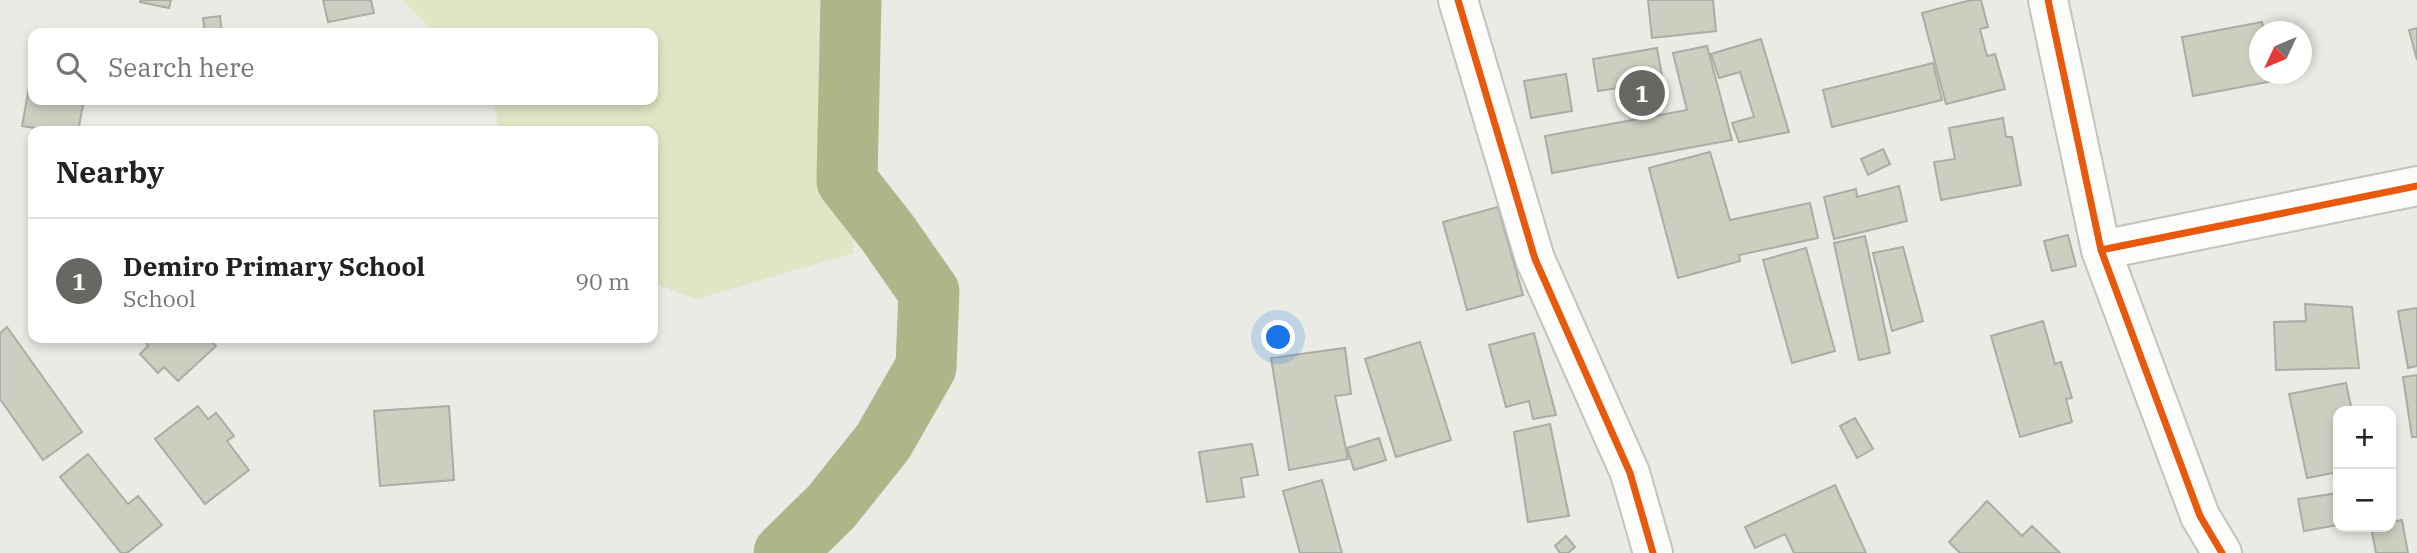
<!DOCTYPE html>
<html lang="en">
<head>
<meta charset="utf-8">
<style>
  :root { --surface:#fff; --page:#f6f6f6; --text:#222; --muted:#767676; --line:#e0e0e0; --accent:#676863 }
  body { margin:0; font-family:"IBM Plex Serif",serif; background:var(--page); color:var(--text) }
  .controls { position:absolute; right:21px; bottom:21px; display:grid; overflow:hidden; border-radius:14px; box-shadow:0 4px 10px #0003 }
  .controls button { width:63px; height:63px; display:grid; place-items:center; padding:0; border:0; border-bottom:2px solid var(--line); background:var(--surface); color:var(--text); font:35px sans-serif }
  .compass { position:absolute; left:2249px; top:21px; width:63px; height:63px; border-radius:50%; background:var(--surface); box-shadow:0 4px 10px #0003; rotate:226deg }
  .you { position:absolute; left:1279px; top:338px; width:24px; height:24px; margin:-18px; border:5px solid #fff; border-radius:50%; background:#1a73e8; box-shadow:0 0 0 10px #1a73e833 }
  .badge { display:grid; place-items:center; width:46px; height:46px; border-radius:50%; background:var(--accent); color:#fff; font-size:23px; font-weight:700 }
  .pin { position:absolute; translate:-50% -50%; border:4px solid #fff; box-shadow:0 2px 7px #0006 }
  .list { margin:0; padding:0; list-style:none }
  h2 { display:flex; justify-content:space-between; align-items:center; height:91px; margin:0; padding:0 28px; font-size:30px }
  h2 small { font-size:23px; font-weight:400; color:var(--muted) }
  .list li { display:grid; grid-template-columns:46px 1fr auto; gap:21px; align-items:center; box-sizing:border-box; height:126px; padding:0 28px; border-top:2px solid var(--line) }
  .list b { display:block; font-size:26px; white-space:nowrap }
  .list p { margin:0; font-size:23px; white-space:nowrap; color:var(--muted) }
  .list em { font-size:23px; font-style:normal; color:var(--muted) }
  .icon { flex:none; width:38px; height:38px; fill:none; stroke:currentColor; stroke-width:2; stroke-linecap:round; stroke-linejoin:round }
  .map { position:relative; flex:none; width:2417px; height:553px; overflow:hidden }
  .search { position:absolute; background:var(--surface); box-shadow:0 4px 10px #0003; left:28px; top:28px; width:630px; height:77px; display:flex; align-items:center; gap:18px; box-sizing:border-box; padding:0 24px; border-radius:14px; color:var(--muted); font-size:26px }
  .panel { position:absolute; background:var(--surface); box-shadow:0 4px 10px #0003; left:28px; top:126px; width:630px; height:217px; border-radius:14px }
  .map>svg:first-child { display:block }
</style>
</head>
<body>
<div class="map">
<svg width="2417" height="553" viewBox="0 0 2417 553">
  <rect width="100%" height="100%" fill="#eaebe4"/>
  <path fill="#dee6c5" d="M402 0H863L853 253 697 299 653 283V131H500L493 100H653V33H435Z"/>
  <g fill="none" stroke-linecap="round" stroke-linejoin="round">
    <path stroke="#acb689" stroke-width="61" d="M784 553 831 507 883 442 926 367 929 292 887 232 847 181 851 0"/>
  </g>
  <path fill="#cccfc0" stroke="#abaca6" stroke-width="2" d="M141 0H171L169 8 140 2Z
    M323 0H371L374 13 328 22Z
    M1648 0H1713L1716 31 1652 38Z
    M1971 0H1981L1988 27 1980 29 1987 56 1995 54 2005 89 1946 104 1922 13Z
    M220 16 222 33H205L203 18Z
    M2262 22 2264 32H2260V74H2272L2273 81 2193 96 2182 37Z
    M2417 28V60L2409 30Z
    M1761 39 1789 132 1739 142 1732 123 1754 117 1740 72 1719 78 1711 54Z
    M1707 46 1732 140 1552 173 1545 136 1687 110 1673 53Z
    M1657 48 1663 81 1598 91 1593 59Z
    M1933 63 1942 100 1832 127 1823 90Z
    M33 65V100H84L78 131H51L22 126Z
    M1566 74 1572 111 1531 118 1524 81Z
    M2003 118 2006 137H2012L2021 185 1941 200 1934 162 1955 159 1949 128Z
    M1883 149 1890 164 1868 175 1861 159Z
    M1710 152 1730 220 1810 203 1818 238 1739 255 1740 261 1678 278 1649 168Z
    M1899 186 1907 221 1834 239 1824 197 1856 189 1857 197Z
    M1498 207 1523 295 1467 310 1443 222Z
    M2068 235 2076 266 2052 271 2044 241Z
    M1865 236 1890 353 1859 360 1834 243Z
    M1903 247 1923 321 1892 331 1873 253Z
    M1806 248 1835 351 1792 363 1763 260Z
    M2305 304 2352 307 2359 368 2276 370 2274 322 2306 321Z
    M2417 308V366L2408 368 2398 311Z
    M2043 321 2055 364 2061 362 2072 398 2066 399 2072 422 2020 437 1991 336Z
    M7 327 82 432 43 460 0 399V333Z
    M1534 333 1556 415 1533 419 1529 401 1506 407 1489 345Z
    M152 338H208L216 346 178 381 164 367 158 373 140 354 148 346 146 343Z
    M1420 342 1451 440 1396 457 1365 359Z
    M1345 348 1351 394 1335 396 1348 459 1289 470 1271 358Z
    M2417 375V437H2412L2403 377Z
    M2346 383 2352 411H2338V472L2307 478 2289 394Z
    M198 406 208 419 216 413 234 436 227 441 249 470 205 504 155 439Z
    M449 406 454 480 380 486 374 411Z
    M1855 418 1873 449 1857 458 1840 426Z
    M1550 424 1569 516 1528 522 1514 432Z
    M1379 438 1386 460 1354 470 1347 448Z
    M1252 444 1258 475 1241 478 1244 497 1207 502 1199 452Z
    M88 454 128 504 138 496 162 525 127 553H121L60 477Z
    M1322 480 1342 553H1300L1283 491Z
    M1835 485 1866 553H1794L1785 534 1755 548 1745 527Z
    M2338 493V525L2304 531 2298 499Z
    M1987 501 2022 536 2032 526 2060 553H1960L1949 542Z
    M2402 520 2408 553H2376L2371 527H2391V522Z
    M1566 536 1575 547 1568 553H1560L1555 546Z"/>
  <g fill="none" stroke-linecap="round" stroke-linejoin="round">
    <g stroke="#c1c3bd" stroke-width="42">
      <path id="minor" d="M1458 0 1535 259 1630 473 1653 553
        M2048 0 2101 250 2200 516 2222 553
        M2101 250 2417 186"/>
    </g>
    <use href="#minor" stroke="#fcfcfb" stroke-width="38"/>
    <g stroke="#fff" stroke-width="11">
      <path id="cycleway" d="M1458 0 1535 259 1630 473 1653 553
        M2048 0 2101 250 2200 516 2222 553
        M2101 250 2417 186"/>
    </g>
    <use href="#cycleway" stroke="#e8590c" stroke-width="7"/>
  </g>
</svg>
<div class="controls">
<button>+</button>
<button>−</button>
</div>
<svg class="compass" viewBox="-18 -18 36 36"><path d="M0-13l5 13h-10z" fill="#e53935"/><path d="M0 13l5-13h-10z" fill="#767676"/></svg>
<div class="you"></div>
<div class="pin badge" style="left:1642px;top:93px">1</div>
<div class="search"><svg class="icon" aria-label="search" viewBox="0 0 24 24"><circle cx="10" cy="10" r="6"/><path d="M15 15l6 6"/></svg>Search here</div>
<section class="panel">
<h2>Nearby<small></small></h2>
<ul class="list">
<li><span class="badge">1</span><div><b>Demiro Primary School</b><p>School</p></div><em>90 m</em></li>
</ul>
</section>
</div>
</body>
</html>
